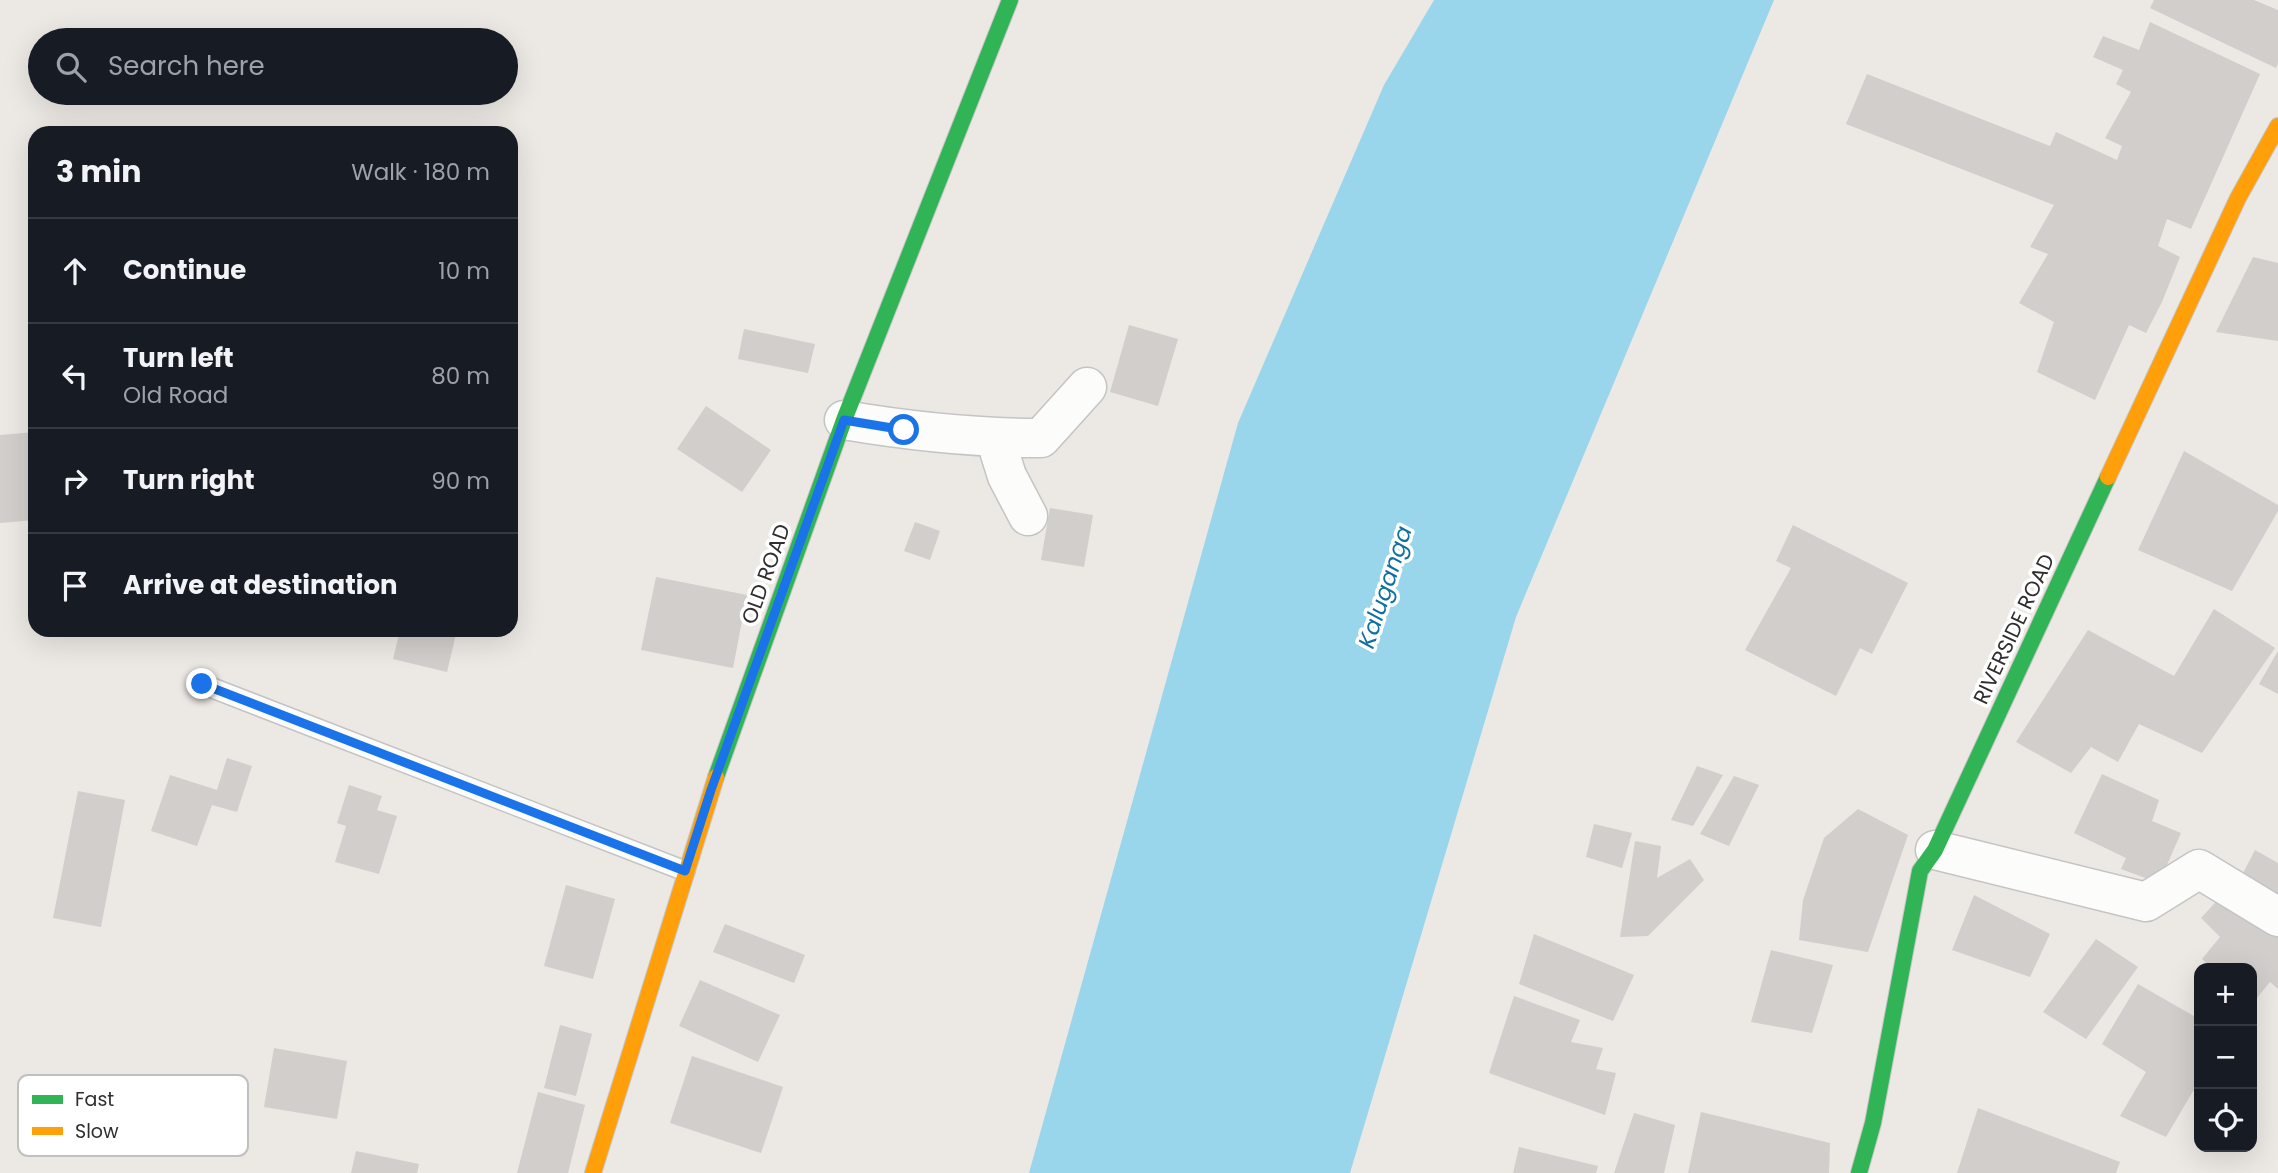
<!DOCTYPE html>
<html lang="en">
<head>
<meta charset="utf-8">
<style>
  :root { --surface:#171b24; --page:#20242c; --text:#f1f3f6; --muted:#9ea1a6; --line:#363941 }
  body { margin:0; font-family:Poppins,sans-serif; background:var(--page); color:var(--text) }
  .controls { position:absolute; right:21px; bottom:21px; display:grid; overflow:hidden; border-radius:14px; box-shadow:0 7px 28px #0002 }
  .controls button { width:63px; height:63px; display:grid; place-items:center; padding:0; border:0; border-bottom:2px solid var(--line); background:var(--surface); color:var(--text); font:35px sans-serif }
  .stop { position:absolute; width:21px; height:21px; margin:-16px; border:5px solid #1a73e8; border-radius:50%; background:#fff }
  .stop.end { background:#1a73e8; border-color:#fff; box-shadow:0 2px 7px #0008 }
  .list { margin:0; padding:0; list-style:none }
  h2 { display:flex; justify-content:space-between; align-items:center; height:91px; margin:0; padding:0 28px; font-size:30px }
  h2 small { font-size:23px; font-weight:400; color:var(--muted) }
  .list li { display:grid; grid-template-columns:46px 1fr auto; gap:21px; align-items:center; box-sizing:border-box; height:105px; padding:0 28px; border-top:2px solid var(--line) }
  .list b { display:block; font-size:26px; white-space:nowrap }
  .list p { margin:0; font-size:23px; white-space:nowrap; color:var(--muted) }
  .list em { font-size:23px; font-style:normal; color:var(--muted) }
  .icon { flex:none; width:38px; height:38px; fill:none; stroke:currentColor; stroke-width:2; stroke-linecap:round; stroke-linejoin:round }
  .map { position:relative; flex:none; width:2278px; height:1173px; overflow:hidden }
  .search { position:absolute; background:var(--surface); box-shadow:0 7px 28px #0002; left:28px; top:28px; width:490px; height:77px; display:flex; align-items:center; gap:18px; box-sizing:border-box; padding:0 24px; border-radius:38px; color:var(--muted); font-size:26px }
  .panel { position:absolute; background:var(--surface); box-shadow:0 7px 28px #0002; left:28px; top:126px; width:490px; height:511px; border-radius:21px }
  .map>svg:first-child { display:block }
</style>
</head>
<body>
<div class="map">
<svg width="2278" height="1173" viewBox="0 0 2278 1173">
  <rect width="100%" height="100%" fill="#ece8e4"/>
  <path fill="#99d6ec" d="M1434 0H1774L1516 617 1350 1173H1029L1238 423 1384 85Z"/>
  <path fill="#d1cecb" d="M2154 0H2254L2278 10V63L2276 68 2150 8Z
    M2150 22 2260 74 2191 229 2167 219 2158 246 2180 257 2162 302 2146 333 2129 325 2095 400 2037 372 2054 322 2019 303 2048 254 2030 247 2054 205 1846 124 1867 74 2050 146 2056 132 2117 160 2122 146 2105 138 2131 92 2116 84 2123 70 2093 57 2103 36 2139 50Z
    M2253 257 2278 263V341L2216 332Z
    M1129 325 1178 339 1158 406 1110 392Z
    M744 329 815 344 808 373 738 359Z
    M706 406 771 450 742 492 677 449Z
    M35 432V520L0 523V435Z
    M2184 451 2278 505V511L2232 591 2138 550Z
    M1050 508 1093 515 1084 567 1041 560Z
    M915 522 940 531 930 560 904 551Z
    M1793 525 1908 583 1872 654 1860 648 1836 696 1745 650 1791 568 1776 561Z
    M656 577 747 595 733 668 641 650Z
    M2214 609 2275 648 2202 753 2139 724 2118 762 2091 747 2071 773 2016 742 2088 630 2174 676Z
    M400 630H457L447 672 393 659Z
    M2278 651V694L2259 684Z
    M227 758 252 766 237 812 212 805 197 846 151 831 170 775 217 790Z
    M1697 766 1723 775 1693 826 1671 820Z
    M2102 774 2159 800 2152 821 2181 833 2159 883 2121 869 2126 858 2074 833Z
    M1734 776 1759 785 1729 846 1700 834Z
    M349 785 382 796 377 810 397 816 379 874 335 862 346 826 337 823Z
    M78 791 125 800 101 927 53 918Z
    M1858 809 1908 835 1868 952 1799 940 1803 900 1824 838Z
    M1594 824 1632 833 1622 868 1586 857Z
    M1635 841 1661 846 1657 878 1690 859 1704 880 1648 936 1620 937Z
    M2255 850 2278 863V906L2238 883Z
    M566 885 615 899 593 979 544 966Z
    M2226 891 2278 929V989L2270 982 2252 1004V968H2212L2202 959 2220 937 2201 918Z
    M1974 895 2050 934 2030 977 1952 950Z
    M725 924 805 955 794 983 713 952Z
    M1534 934 1634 975 1613 1021 1519 984Z
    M2096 939 2138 967 2086 1039 2043 1012Z
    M1771 950 1833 965 1812 1033 1751 1022Z
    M700 980 780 1015 758 1062 679 1026Z
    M2138 984 2199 1019V1081L2166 1137 2120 1116 2146 1072 2102 1044Z
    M1514 996 1580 1020 1571 1042 1603 1048 1596 1069 1616 1073 1605 1115 1489 1073Z
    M560 1025 592 1034 576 1096 544 1088Z
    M274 1048 347 1061 337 1119 264 1107Z
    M692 1056 783 1087 761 1153 670 1123Z
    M538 1092 585 1105 568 1173H517Z
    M1978 1108 2120 1162 2116 1173H1957Z
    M1701 1112 1830 1143 1829 1173H1688Z
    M1634 1113 1675 1125 1664 1173H1614Z
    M1519 1147 1598 1166 1596 1173H1513Z
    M356 1151 419 1164 417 1173H351Z"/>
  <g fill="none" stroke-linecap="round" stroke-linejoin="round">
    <g stroke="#c5c4c5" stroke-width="22">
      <path id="lane" d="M202 684 685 871"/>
    </g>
    <g stroke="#c5c4c5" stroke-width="41">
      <path id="street" d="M844 420C909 431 974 438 1041 438L1087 387
        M995 438 1007 476 1028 516
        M1935 850 2146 902 2199 869 2278 917"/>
    </g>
    <g stroke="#c5c4c5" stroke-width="18">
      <path id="fast" d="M716 777 844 420 1010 0
        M1859 1173 1873 1123 1920 871 1935 850 2108 477"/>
    </g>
    <g stroke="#c5c4c5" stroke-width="18">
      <path id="slow" d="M2108 477 2238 198 2278 126
        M593 1173 716 777"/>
    </g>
    <use href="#lane" stroke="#fcfcfb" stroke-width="19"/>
    <use href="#street" stroke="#fcfcfb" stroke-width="38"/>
    <use href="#fast" stroke="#30b455" stroke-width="16"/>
    <use href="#slow" stroke="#ff9f0a" stroke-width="16"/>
  </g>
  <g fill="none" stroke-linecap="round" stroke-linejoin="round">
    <path stroke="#1a73e8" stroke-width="9" d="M202 684 685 871 711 790 844 420 904 430"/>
  </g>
  <g text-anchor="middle" stroke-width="7" stroke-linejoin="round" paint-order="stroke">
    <g font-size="21" fill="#2e2e2e" stroke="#fff">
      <text transform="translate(766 574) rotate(-70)" y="7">OLD ROAD</text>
      <text transform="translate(2014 629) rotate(-65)" y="7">RIVERSIDE ROAD</text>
    </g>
    <g font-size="23" font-style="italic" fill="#0d6fa3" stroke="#fff">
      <text transform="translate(1385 587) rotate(-72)" y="8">Kaluganga</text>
    </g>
  </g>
  <rect x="18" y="1075" width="230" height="81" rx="10" fill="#fff" stroke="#c0c0c0" stroke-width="2"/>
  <rect x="32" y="1095" width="31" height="9" fill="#30b455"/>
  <rect x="32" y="1127" width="31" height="8" fill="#ff9f0a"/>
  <g font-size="19" fill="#2e2e2e">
    <text x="75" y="1106">Fast</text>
    <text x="75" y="1138">Slow</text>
  </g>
</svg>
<div class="controls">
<button>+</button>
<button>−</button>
<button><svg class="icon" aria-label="locate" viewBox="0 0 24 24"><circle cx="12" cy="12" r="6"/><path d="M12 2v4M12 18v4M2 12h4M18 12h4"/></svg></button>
</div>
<div class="stop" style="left:904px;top:430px"></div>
<div class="stop end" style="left:202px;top:684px"></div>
<div class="search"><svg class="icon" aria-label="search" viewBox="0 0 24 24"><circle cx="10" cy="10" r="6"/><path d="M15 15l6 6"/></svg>Search here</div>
<section class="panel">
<h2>3 min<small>Walk · 180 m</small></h2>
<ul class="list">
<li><svg class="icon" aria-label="ahead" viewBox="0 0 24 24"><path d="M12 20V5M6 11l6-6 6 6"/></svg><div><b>Continue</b></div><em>10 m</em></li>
<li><svg class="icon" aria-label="left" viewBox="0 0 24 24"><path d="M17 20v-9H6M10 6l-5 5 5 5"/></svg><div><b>Turn left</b><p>Old Road</p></div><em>80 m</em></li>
<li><svg class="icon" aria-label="right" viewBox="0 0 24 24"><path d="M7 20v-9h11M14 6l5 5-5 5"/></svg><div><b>Turn right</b></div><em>90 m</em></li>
<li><svg class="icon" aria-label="arrive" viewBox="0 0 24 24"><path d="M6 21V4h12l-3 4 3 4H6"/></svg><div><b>Arrive at destination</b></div></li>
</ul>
</section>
</div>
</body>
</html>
